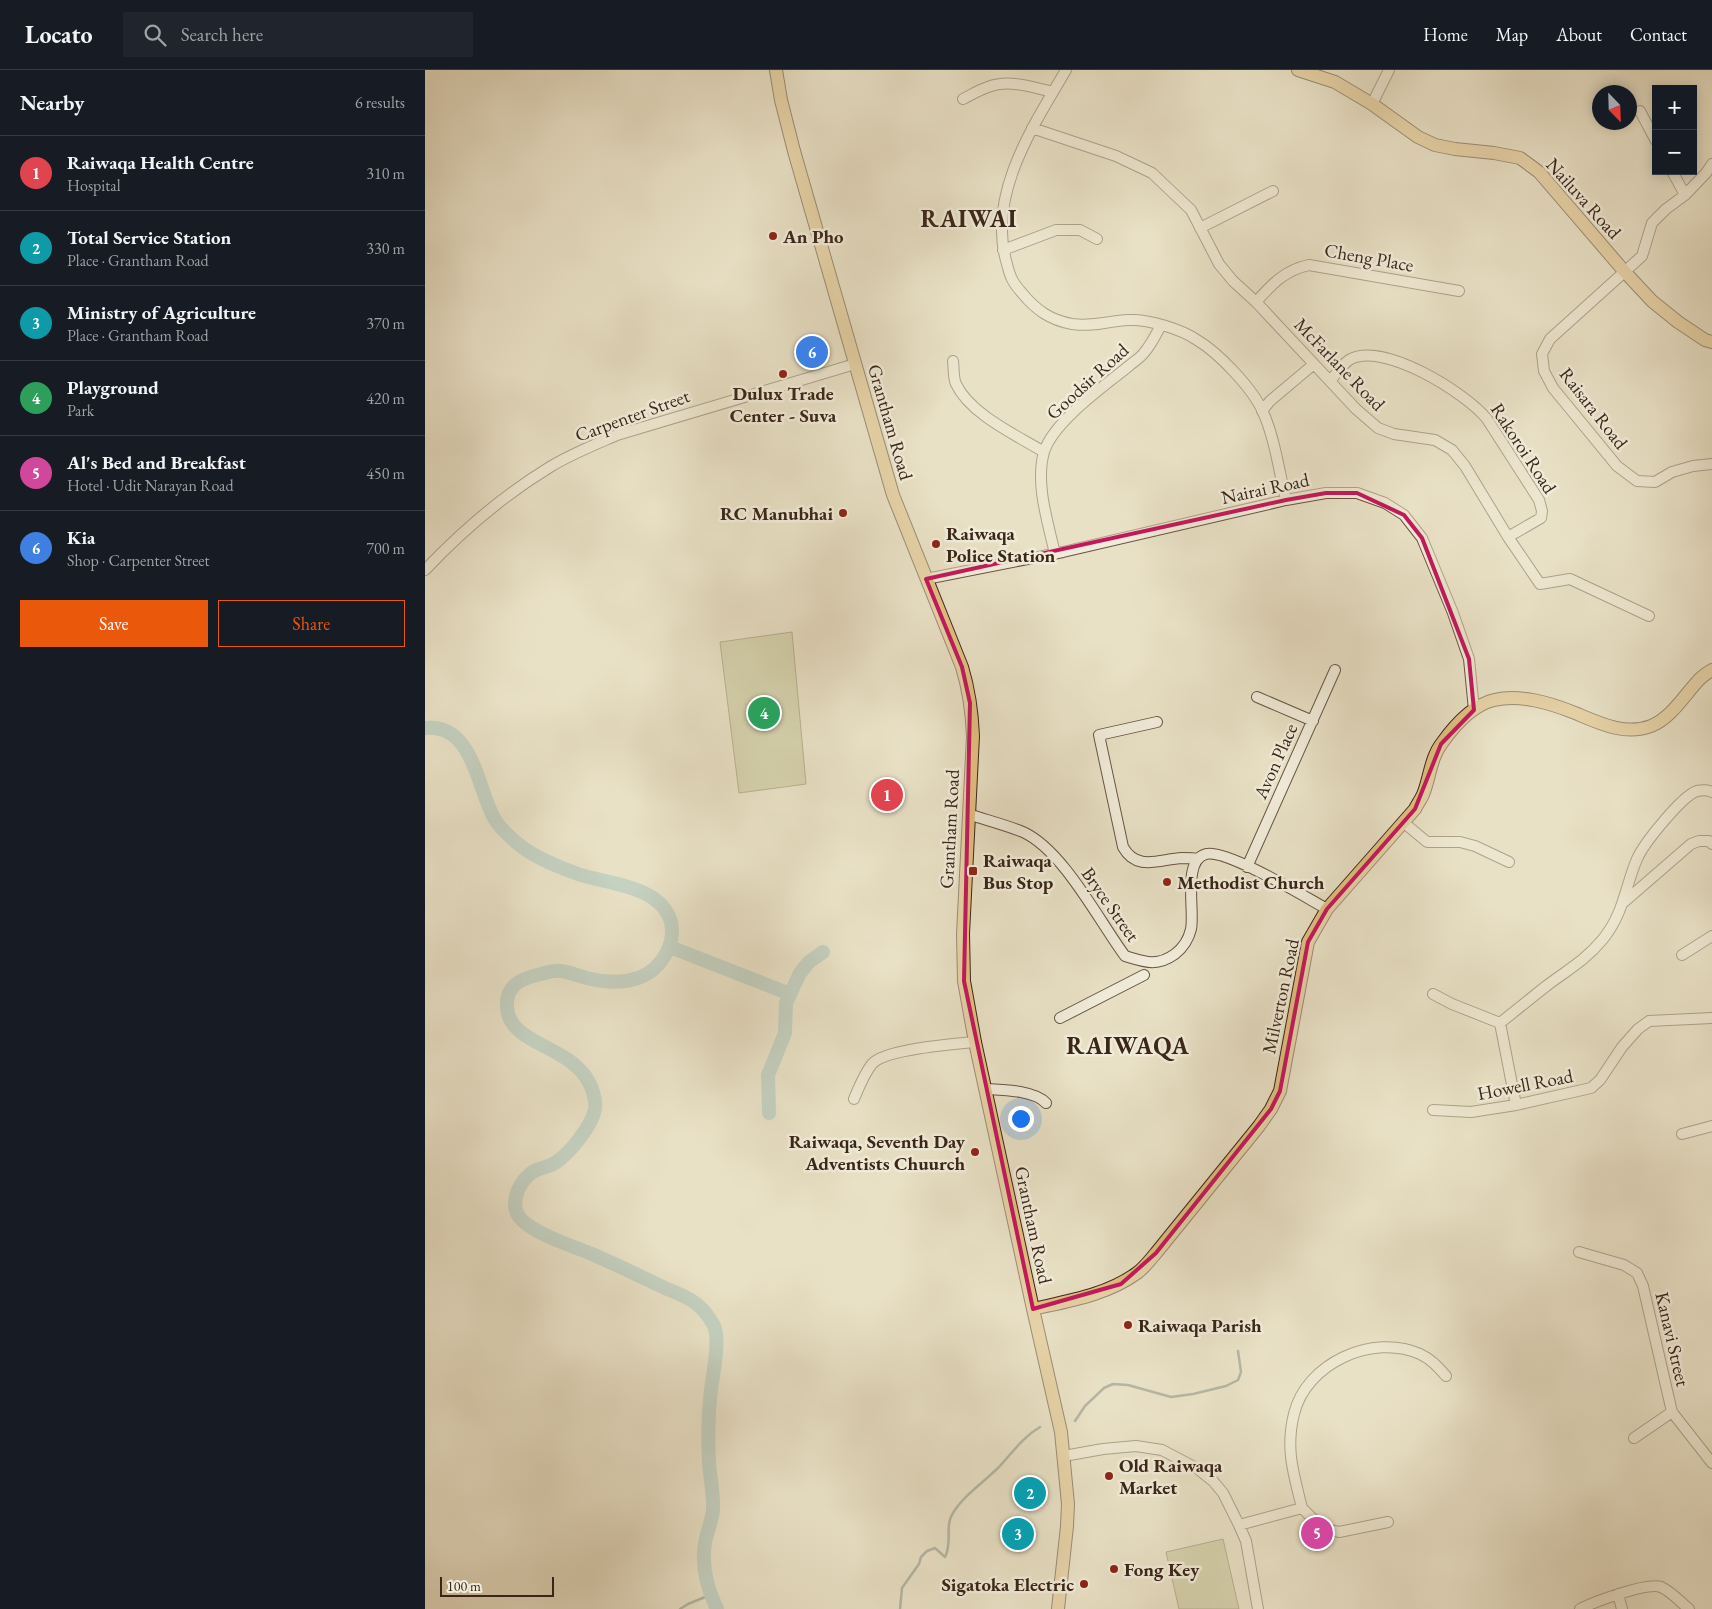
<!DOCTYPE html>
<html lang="en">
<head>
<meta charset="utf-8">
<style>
  :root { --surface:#171b24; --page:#20242c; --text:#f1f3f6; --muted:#9ea1a6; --line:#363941; --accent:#ea580c }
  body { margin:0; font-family:"EB Garamond",serif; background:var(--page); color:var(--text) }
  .controls { position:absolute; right:15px; top:15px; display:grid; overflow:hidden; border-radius:0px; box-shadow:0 2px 12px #0003 }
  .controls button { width:45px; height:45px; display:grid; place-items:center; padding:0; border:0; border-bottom:1px solid var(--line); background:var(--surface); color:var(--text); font:25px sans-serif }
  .compass { position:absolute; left:1167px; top:15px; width:45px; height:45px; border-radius:50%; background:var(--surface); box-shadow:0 2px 12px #0003; rotate:157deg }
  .scale { position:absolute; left:15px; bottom:12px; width:114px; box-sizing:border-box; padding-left:5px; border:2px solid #392618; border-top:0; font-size:14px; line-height:18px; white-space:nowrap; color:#392618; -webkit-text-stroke:4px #f1ecda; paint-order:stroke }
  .you { position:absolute; left:595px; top:1048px; width:18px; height:18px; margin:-12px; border:4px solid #fff; border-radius:50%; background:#1a73e8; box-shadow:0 0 0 8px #1a73e833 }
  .badge { display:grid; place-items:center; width:32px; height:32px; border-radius:50%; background:var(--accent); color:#fff; font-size:16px; font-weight:700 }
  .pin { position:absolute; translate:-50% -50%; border:2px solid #fff; box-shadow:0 1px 5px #0006 }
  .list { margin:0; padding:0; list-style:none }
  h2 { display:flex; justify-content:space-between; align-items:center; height:65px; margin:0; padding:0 20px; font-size:21px }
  h2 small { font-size:16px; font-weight:400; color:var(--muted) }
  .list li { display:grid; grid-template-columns:32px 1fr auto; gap:15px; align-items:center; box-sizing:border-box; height:75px; padding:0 20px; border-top:1px solid var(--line) }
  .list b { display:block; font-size:19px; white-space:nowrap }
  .list p { margin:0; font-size:16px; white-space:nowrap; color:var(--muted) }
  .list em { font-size:16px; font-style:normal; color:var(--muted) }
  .actions { display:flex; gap:10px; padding:15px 20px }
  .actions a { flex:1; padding:11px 0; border:1px solid var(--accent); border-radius:0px; text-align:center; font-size:18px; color:var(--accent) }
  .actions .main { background:var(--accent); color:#fff }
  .icon { flex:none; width:28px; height:28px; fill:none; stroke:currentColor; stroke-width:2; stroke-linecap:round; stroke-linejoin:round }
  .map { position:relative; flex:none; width:1287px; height:1539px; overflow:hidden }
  header { display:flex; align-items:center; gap:30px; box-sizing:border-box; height:70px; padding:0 25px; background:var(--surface); border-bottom:1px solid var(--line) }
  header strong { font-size:24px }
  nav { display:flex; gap:28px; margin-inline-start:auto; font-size:18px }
  .search { width:350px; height:45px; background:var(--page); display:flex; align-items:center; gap:12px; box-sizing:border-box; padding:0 18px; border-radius:0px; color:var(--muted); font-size:19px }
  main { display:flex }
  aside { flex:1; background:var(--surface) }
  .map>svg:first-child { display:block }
</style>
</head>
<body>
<header>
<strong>Locato</strong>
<div class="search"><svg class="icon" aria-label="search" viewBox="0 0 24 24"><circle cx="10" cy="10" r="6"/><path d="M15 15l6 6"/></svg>Search here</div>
<nav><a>Home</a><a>Map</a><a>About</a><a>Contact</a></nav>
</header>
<main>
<aside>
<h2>Nearby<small>6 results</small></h2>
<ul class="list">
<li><span class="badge" style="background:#e0444e">1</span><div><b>Raiwaqa Health Centre</b><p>Hospital</p></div><em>310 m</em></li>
<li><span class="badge" style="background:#0f9aa8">2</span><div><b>Total Service Station</b><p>Place · Grantham Road</p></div><em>330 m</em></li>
<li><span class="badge" style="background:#0f9aa8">3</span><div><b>Ministry of Agriculture</b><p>Place · Grantham Road</p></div><em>370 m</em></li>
<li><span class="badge" style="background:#2e9e5b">4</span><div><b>Playground</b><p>Park</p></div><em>420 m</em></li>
<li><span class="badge" style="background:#d1479c">5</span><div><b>Al's Bed and Breakfast</b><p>Hotel · Udit Narayan Road</p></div><em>450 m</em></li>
<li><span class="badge" style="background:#3f7fe0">6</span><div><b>Kia</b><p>Shop · Carpenter Street</p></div><em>700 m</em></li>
</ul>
<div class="actions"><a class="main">Save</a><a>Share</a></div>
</aside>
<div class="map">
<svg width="1287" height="1539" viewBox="0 0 1287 1539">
  <rect width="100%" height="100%" fill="#e9e1c6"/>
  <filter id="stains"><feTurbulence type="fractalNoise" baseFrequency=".004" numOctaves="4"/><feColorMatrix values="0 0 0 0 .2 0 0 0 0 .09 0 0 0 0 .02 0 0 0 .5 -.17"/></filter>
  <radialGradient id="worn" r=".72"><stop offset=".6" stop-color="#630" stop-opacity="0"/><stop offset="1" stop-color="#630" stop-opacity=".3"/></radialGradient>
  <path fill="#bec190" stroke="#7c7454" d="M367 562 381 714 314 723 295 572Z
    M798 1469 814 1539H754L741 1482Z"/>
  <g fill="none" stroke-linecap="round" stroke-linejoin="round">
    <path stroke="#73807a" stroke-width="2.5" d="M650 1351 660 1336 679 1318 688 1314 703 1315 746 1327 768 1324 801 1316 813 1310 816 1302 813 1281
      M255 1539 263 1534 285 1525
      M475 1539 477 1518 494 1494 496 1487 502 1481 510 1478 520 1487C528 1472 519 1457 528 1443 538 1426 560 1411 574 1397 587 1383 598 1367 615 1357"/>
    <path stroke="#99bcbb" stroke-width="14" d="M0 658C48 653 52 717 69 748 75 759 87 769 97 777 113 789 134 797 153 804 181 814 236 815 246 852 249 866 245 879 237 890 220 914 189 915 162 908 153 906 145 902 136 901 129 900 123 902 116 904 97 908 80 915 82 938 85 977 152 975 167 1019 169 1025 171 1033 170 1039 167 1056 144 1084 130 1093 122 1098 111 1098 105 1104 91 1116 83 1139 99 1152 118 1167 145 1175 167 1184 192 1195 217 1207 242 1219 250 1222 259 1226 266 1230 276 1236 284 1246 289 1256 296 1272 286 1311 285 1330 283 1350 283 1371 284 1392 285 1408 289 1424 288 1440 287 1451 282 1462 280 1473 276 1496 282 1518 292 1539
      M245 877 365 924
      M344 1043 343 1005 360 963 361 933 375 903 384 892 398 882"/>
    <g stroke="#655544" stroke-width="12">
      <path id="minor" d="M641 0C608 56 561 126 582 194 585 207 588 213 597 223 611 240 625 250 647 254 671 257 682 251 704 250 723 249 756 259 772 270 794 283 828 319 838 342 850 369 854 401 861 430
        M538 29C546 25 554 20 563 17 585 9 606 17 628 22
        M947 34 964 0
        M1215 41 1231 71
        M607 58 691 86 727 103 766 140 794 194 808 211 831 232 931 339 953 358 969 364 1010 370 1027 380 1040 396 1083 467 1115 514 1145 509 1224 546
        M1287 94 1281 103 1260 125 1241 139 1227 153 1217 186 1125 269 1117 284 1119 301 1128 318 1192 396 1212 411 1230 412 1247 402 1268 396 1287 394
        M1247 101 1260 125
        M775 158 848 121
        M578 180 631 160H655L672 169
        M831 232C847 214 860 200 884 195L1034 221
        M528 291C529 298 528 308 531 314 545 344 591 365 619 382
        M906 310C911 304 917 295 924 290 957 270 1041 323 1062 349L1114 430 1117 441 1116 448 1083 467
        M837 341 845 331 889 294
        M630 484C623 452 610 414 619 382 628 352 679 316 704 296 708 292 714 289 718 284 726 275 731 265 736 255
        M0 500C37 461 79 425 125 397 146 384 169 375 192 365L430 294
        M501 509 638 482 861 430 901 423H932L960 433 979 445 997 468 1028 543 1044 589 1049 640
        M832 627 888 651
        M732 652 674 665 698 777C712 802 735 789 757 788 762 788 768 788 773 789
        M543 744C561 750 581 755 598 762 638 780 674 851 700 886 720 892 732 897 750 884 758 878 764 868 766 859 770 841 757 790 781 784 802 779 880 827 902 839
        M978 752 1002 772H1035L1050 776 1084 792
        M822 797 910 600
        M1199 832 1266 774 1274 771H1284L1287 774
        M1257 885 1287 866
        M1008 924 1027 934 1075 953
        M635 948 719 905
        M1075 953C1090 941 1105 929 1120 917 1142 900 1159 892 1178 869 1199 843 1200 817 1212 789 1219 773 1257 726 1272 721 1277 720 1283 720 1287 722
        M1075 953 1091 1035
        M560 1019C577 1020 609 1020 621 1033
        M429 1029C434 1017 439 1004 447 994 460 979 529 974 550 972
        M1008 1040 1046 1042 1091 1035 1166 1018 1175 1010 1197 977 1213 959 1224 951 1287 948
        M1257 1064 1287 1056
        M1154 1182 1199 1195 1212 1203 1218 1216 1247 1342 1287 1393
        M1209 1368 1247 1342
        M639 1386 678 1379 711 1376 737 1380 773 1399 788 1411 798 1423 814 1455 821 1471 833 1539
        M877 1438C869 1405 860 1379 869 1344 881 1293 948 1263 995 1284 1006 1289 1013 1297 1021 1306
        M814 1455 877 1438 897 1458 914 1462 963 1452
        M1193 1524 1197 1539
        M1155 1539C1169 1532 1222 1512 1236 1517 1247 1522 1255 1532 1264 1539"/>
    </g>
    <g stroke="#392618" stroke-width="14">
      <path id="major" d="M351 0 356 30 369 81 468 425 537 597C544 620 547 642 548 666L538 864 539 911 550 972 608 1239 636 1362 643 1434 642 1456 633 1539
        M873 0 910 12 947 34 993 67 1010 75 1030 79 1069 83 1095 88 1114 102 1199 201 1227 231 1253 252 1280 270 1287 272
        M608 1239C643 1231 682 1225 712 1203 719 1198 725 1190 731 1183L834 1056 846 1039 855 1021 883 872 902 839 990 739C993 733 997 728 999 722 1005 706 1006 687 1017 673 1029 656 1048 635 1069 630 1096 624 1125 633 1150 643 1174 653 1200 666 1226 656 1246 648 1259 626 1272 612 1276 607 1282 603 1287 600"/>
    </g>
    <use href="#minor" stroke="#f1ecda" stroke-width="10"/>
    <use href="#major" stroke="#e4c083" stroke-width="12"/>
  </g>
  <path d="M0 0H1287V1539H0ZM901 423H932L979 445 997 468 1044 589 1049 640 1016 674 990 739 902 839 883 872 855 1021 846 1039 731 1183 696 1214 608 1239 539 911 545 633 537 597 501 509 861 430Z" fill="#e9e1c6" fill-opacity=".55" fill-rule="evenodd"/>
  <path fill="none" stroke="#c2185b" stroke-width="4" stroke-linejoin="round" d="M901 423H932L979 445 997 468 1044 589 1049 640 1016 674 990 739 902 839 883 872 855 1021 846 1039 731 1183 696 1214 608 1239 539 911 545 633 537 597 501 509 861 430Z"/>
  <g fill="#8f2418" stroke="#f1ecda" stroke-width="2">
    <circle cx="348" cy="166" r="5"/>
    <circle cx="358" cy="304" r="5"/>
    <circle cx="418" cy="443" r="5"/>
    <circle cx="511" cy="474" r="5"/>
    <rect x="543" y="796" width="10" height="10" rx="2.5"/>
    <circle cx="742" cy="812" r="5"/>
    <circle cx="550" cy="1082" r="5"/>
    <circle cx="703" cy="1255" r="5"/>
    <circle cx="684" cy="1406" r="5"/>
    <circle cx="689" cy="1499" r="5"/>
    <circle cx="659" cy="1514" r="5"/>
  </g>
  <g text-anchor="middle" stroke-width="5" stroke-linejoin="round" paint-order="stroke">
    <g font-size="19" fill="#392618" stroke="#f1ecda">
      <text transform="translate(1159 128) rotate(48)" y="7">Nailuva Road</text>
      <text transform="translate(944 187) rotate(10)" y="7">Cheng Place</text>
      <text transform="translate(915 294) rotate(46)" y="7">McFarlane Road</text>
      <text transform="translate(662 311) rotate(-42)" y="7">Goodsir Road</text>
      <text transform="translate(1169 338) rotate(52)" y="7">Raisara Road</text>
      <text transform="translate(207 345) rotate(-20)" y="7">Carpenter Street</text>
      <text transform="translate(466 352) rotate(74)" y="7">Grantham Road</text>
      <text transform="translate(1099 378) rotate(57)" y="7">Rakoroi Road</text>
      <text transform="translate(840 418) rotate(-12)" y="7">Nairai Road</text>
      <text transform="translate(850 691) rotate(-66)" y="7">Avon Place</text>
      <text transform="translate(524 759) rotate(-87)" y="7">Grantham Road</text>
      <text transform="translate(686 834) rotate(55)" y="7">Bryce Street</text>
      <text transform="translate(855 926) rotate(-78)" y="7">Milverton Road</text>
      <text transform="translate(1100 1014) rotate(-11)" y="7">Howell Road</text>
      <text transform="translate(609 1155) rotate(78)" y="7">Grantham Road</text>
      <text transform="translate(1248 1269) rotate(77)" y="7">Kanavi Street</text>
    </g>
    <g font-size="19" font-weight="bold" fill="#392618" stroke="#f1ecda" text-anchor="start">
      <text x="358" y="173">An Pho</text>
      <text x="358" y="330" text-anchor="middle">Dulux Trade<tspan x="358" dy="22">Center - Suva</tspan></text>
      <text x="408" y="450" text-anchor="end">RC Manubhai</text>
      <text x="521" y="470">Raiwaqa<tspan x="521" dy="22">Police Station</tspan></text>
      <text x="558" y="797">Raiwaqa<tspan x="558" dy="22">Bus Stop</tspan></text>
      <text x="752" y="819">Methodist Church</text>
      <text x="540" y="1078" text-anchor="end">Raiwaqa, Seventh Day<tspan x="540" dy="22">Adventists Chuurch</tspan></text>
      <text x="713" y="1262">Raiwaqa Parish</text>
      <text x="694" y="1402">Old Raiwaqa<tspan x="694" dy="22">Market</tspan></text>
      <text x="699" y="1506">Fong Key</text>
      <text x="649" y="1521" text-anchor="end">Sigatoka Electric</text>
    </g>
    <g font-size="24" font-weight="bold" letter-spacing="1" fill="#392618" stroke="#f1ecda">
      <text x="544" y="157">RAIWAI</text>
      <text x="703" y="984">RAIWAQA</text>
    </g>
  </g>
  <rect width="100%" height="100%" filter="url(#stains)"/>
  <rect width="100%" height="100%" fill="url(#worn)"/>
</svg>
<div class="controls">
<button>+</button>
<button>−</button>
</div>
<svg class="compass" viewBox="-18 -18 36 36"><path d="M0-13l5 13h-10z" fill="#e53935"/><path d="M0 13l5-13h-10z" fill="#9ea1a6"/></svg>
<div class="scale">100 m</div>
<div class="you"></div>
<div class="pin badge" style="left:462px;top:725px;background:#e0444e">1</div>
<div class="pin badge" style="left:605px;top:1423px;background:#0f9aa8">2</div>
<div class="pin badge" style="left:593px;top:1464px;background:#0f9aa8">3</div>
<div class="pin badge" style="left:339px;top:643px;background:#2e9e5b">4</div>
<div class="pin badge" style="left:892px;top:1463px;background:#d1479c">5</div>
<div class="pin badge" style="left:387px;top:282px;background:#3f7fe0">6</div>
</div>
</main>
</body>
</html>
